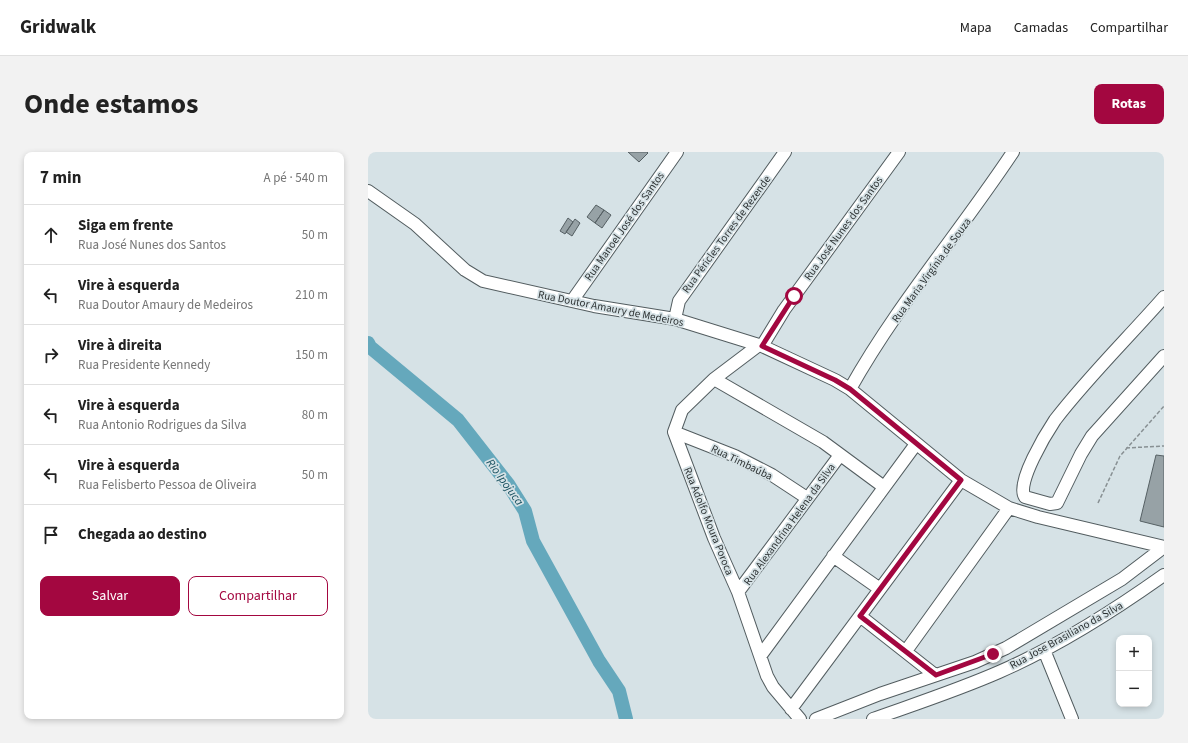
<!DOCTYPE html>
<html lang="pt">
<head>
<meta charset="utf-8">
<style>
  :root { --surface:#fff; --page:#f2f2f2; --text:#222; --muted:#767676; --line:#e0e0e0; --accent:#a30740 }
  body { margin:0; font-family:"Source Sans 3",sans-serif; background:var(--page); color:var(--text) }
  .controls { position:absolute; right:12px; bottom:12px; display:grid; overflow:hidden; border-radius:8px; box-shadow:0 2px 6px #0003 }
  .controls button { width:36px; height:36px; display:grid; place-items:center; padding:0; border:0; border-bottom:1px solid var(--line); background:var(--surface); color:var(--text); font:20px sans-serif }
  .stop { position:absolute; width:12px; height:12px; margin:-9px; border:3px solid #a30740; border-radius:50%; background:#fff }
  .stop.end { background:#a30740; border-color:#fff; box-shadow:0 1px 4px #0008 }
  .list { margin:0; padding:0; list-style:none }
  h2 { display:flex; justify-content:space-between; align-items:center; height:52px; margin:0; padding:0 16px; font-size:17px }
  h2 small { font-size:13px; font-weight:400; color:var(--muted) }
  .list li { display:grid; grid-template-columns:26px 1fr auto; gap:12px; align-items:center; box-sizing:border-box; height:60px; padding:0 16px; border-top:1px solid var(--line) }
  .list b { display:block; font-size:15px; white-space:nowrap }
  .list p { margin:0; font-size:13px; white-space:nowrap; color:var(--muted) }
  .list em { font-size:13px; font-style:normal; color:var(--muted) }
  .actions { display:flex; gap:8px; padding:12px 16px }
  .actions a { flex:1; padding:9px 0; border:1px solid var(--accent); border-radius:8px; text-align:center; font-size:14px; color:var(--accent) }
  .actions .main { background:var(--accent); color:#fff }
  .icon { flex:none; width:22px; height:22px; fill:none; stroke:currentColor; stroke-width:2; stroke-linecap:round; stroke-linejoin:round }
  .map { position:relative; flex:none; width:796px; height:567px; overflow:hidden; border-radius:8px }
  header { display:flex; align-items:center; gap:24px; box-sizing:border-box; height:56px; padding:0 20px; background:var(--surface); border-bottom:1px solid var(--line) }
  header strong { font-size:19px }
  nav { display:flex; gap:22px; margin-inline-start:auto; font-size:14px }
  .intro { display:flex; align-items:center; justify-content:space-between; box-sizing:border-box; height:96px; padding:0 24px }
  h1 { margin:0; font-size:28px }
  .button { padding:10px 18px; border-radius:8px; background:var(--accent); color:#fff; font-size:14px; font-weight:700 }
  main { display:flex; gap:24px; padding:0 24px }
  aside { flex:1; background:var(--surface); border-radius:8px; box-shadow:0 2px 6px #0003 }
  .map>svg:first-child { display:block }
</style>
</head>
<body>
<header>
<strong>Gridwalk</strong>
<nav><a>Mapa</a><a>Camadas</a><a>Compartilhar</a></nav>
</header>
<div class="intro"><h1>Onde estamos</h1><a class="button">Rotas</a></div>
<main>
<aside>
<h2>7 min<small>A pé · 540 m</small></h2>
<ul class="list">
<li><svg class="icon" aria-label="ahead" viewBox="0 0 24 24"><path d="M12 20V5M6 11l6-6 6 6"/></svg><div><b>Siga em frente</b><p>Rua José Nunes dos Santos</p></div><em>50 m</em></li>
<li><svg class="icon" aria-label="left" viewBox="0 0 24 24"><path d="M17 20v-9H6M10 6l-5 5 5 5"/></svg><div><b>Vire à esquerda</b><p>Rua Doutor Amaury de Medeiros</p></div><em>210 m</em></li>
<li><svg class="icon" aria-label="right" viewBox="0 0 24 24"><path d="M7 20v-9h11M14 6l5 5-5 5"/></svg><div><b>Vire à direita</b><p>Rua Presidente Kennedy</p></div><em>150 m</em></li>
<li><svg class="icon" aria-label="left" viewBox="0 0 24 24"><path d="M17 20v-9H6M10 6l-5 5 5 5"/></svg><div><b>Vire à esquerda</b><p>Rua Antonio Rodrigues da Silva</p></div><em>80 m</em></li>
<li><svg class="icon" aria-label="left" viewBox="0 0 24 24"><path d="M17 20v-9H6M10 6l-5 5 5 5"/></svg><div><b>Vire à esquerda</b><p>Rua Felisberto Pessoa de Oliveira</p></div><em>50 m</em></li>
<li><svg class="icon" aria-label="arrive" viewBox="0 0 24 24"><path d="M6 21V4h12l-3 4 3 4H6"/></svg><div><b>Chegada ao destino</b></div></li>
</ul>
<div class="actions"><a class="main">Salvar</a><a>Compartilhar</a></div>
</aside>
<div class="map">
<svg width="796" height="567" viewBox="0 0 796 567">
  <rect width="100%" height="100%" fill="#d6e2e6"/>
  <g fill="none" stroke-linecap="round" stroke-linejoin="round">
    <path stroke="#65a8bc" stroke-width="14" d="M0 191 2 195 90 268 140 332 157 359 165 389 231 509 251 539 258 567"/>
  </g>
  <path fill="#97a2a6" stroke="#566064" d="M260 0H279L280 1 271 10Z
    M228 53 236 58 227 71 219 65Z
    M236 58 243 63 234 76 227 71Z
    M200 66 205 70 197 82 192 79Z
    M207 67 212 71 204 84 198 80Z
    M788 303 796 304V375L772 369Z"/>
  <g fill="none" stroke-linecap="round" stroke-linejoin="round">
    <g stroke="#535d60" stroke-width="14">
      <path id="minor" d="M0 39 47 72 97 118 115 129 226 154 307 167 394 194 467 228 482 237 593 328 641 356 670 365 796 395
        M796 145C760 186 720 225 687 268 679 280 647 332 657 345L682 352 689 351 713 302 724 284 796 204
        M204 149 309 0
        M307 167 311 149 417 0
        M391 193 346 227 314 258 306 280 346 386 370 440 399 524 405 535 432 567
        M394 194 416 158 531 0
        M346 227 455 290 516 335
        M482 237C529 153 592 80 645 0
        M306 280 367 304 404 323 439 346
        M465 404 512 437
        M370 440 472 303
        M492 464 567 523
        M676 498 704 567
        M538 499 641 356
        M393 503 548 292
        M423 557 593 328
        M448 567 512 542 607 510 638 496 754 427 796 395
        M505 567C547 552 590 538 631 520 689 495 744 460 796 423"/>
    </g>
    <path stroke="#889093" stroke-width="1.5" stroke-dasharray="4 2" stroke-linecap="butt" d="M758 296 796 294
      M730 351 752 304 796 254"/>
    <use href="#minor" stroke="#fff" stroke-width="12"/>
  </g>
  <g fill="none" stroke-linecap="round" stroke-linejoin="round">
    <path stroke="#a30740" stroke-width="5" d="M426 144 394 194 467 228 482 237 593 328 492 464 568 523 625 502"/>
  </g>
  <g text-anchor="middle" stroke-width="3.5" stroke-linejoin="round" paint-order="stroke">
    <g font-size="11" fill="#2d3233" stroke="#d6e2e6">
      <text transform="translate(256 74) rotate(-55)" y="4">Rua Manoel José dos Santos</text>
      <text transform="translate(475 76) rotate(-54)" y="4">Rua José Nunes dos Santos</text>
      <text transform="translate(358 82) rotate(-54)" y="4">Rua Péricles Torres de Rezende</text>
      <text transform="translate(563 118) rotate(-54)" y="4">Rua Maria Virgínia de Souza</text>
      <text transform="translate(243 156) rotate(11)" y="4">Rua Doutor Amaury de Medeiros</text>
      <text transform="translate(374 310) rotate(26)" y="4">Rua Timbaúba</text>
      <text transform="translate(341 369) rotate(68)" y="4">Rua Adolfo Moura Poroca</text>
      <text transform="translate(421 372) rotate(-54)" y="4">Rua Alexandrina Helena da Silva</text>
      <text transform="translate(698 483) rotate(-29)" y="4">Rua Jose Brasiliano da Silva</text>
    </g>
    <g font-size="12" font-style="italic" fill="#195160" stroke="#d6e2e6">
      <text transform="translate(137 330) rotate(54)" y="4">Rio Ipojuca</text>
    </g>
  </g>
</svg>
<div class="controls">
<button>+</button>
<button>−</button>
</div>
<div class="stop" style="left:426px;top:144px"></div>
<div class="stop end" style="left:625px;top:502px"></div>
</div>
</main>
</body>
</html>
